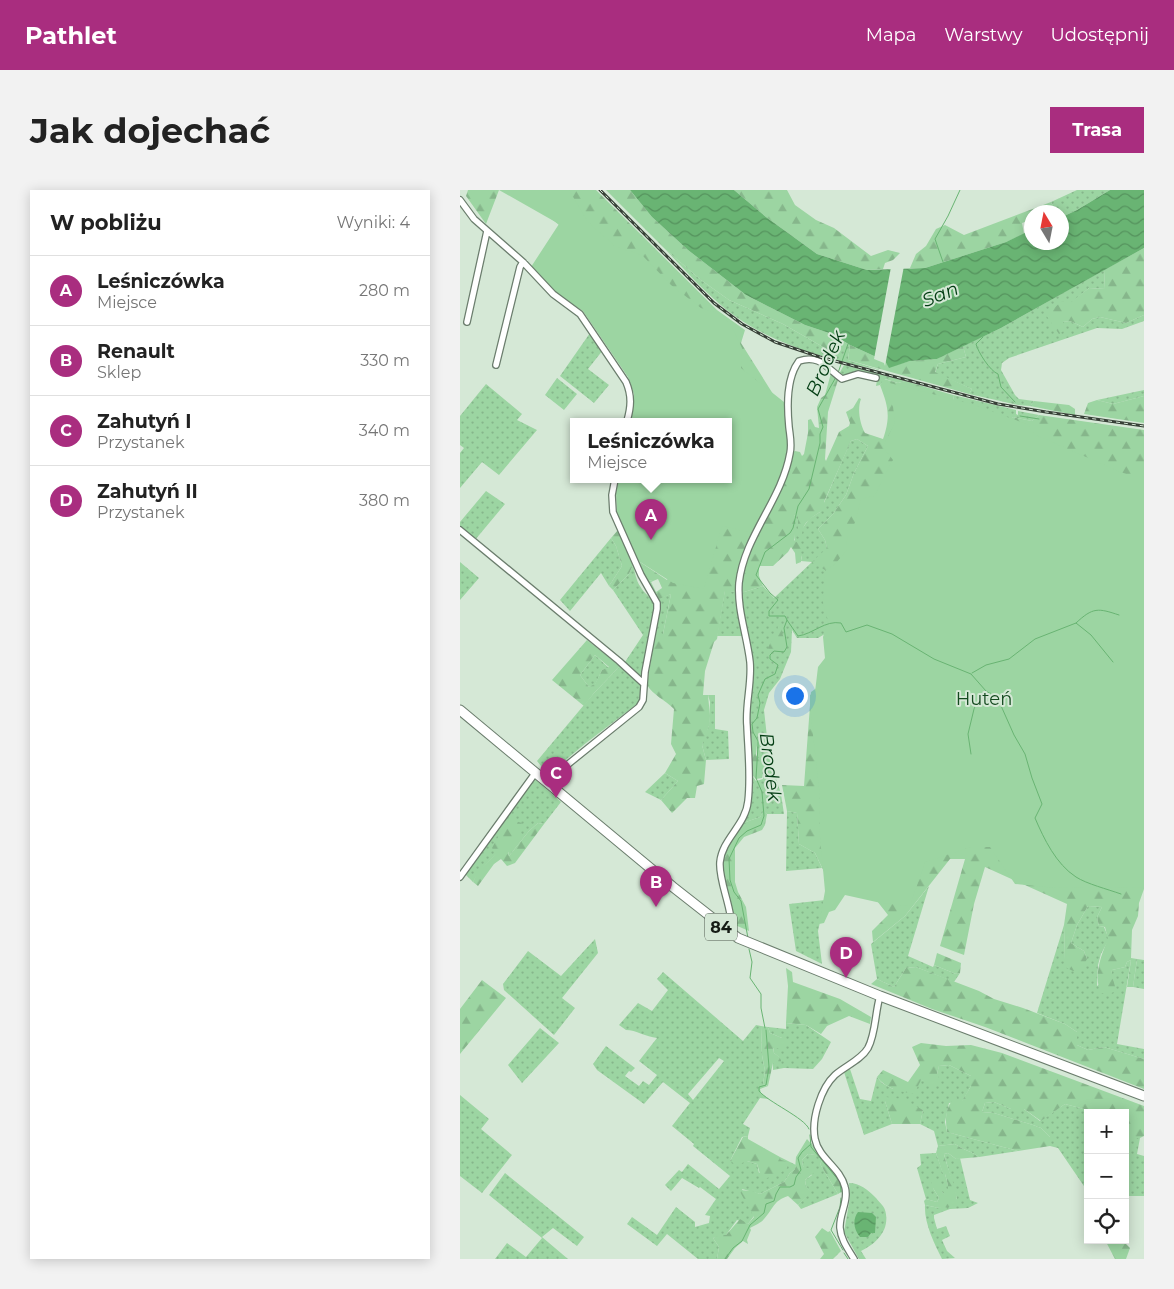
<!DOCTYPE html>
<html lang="pl">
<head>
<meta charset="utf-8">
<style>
  :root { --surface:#fff; --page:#f2f2f2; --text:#222; --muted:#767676; --line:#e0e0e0; --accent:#a92d7f }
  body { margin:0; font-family:Montserrat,sans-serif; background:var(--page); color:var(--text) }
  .controls { position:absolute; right:15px; bottom:15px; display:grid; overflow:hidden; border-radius:0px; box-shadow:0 2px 12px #0003 }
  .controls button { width:45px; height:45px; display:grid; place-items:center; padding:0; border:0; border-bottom:1px solid var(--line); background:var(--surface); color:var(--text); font:25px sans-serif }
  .compass { position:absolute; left:564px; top:15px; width:45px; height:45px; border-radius:50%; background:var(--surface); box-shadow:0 2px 12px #0003; rotate:350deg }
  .you { position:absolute; left:334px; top:505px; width:18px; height:18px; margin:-12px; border:4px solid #fff; border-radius:50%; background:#1a73e8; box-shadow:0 0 0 8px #1a73e833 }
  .badge { display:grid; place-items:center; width:32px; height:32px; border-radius:50%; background:var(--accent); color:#fff; font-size:16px; font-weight:700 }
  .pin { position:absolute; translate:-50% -41px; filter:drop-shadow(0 1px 2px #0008) }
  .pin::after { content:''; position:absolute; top:26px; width:18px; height:15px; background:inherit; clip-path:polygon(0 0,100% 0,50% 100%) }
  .popup { position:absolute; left:110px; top:228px; width:162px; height:65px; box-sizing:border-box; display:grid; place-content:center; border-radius:0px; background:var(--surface); filter:drop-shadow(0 1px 4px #0005); font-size:16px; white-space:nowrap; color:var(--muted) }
  .popup b { font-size:19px; color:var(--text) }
  .popup::after { content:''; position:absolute; left:50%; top:100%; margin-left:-10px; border:10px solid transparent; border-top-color:var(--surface) }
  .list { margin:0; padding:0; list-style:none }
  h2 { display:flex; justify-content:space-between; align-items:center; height:65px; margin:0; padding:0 20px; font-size:21px }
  h2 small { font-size:16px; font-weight:400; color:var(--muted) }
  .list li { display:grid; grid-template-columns:32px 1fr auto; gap:15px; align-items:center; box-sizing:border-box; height:70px; padding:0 20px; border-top:1px solid var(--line) }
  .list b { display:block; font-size:19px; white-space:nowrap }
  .list p { margin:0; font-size:16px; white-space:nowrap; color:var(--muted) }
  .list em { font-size:16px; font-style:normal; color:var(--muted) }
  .icon { flex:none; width:28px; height:28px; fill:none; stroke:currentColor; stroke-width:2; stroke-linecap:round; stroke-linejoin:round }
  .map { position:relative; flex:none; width:684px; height:1069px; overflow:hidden; border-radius:0px }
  header { display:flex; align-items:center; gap:30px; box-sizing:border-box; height:70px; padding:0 25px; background:var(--accent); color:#fff }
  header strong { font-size:24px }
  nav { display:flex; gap:28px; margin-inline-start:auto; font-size:18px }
  .intro { display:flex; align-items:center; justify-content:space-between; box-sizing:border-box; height:120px; padding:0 30px }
  h1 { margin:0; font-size:35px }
  .button { padding:12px 22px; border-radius:0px; background:var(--accent); color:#fff; font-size:18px; font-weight:700 }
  main { display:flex; gap:30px; padding:0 30px }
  aside { flex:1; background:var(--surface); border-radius:0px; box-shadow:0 2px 12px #0003 }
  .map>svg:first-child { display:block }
</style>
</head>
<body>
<header>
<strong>Pathlet</strong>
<nav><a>Mapa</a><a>Warstwy</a><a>Udostępnij</a></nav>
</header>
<div class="intro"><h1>Jak dojechać</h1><a class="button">Trasa</a></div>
<main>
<aside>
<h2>W pobliżu<small>Wyniki: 4</small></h2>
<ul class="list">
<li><span class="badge">A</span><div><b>Leśniczówka</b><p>Miejsce</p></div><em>280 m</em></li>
<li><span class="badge">B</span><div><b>Renault</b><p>Sklep</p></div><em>330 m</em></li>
<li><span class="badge">C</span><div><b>Zahutyń I</b><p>Przystanek</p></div><em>340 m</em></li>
<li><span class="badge">D</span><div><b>Zahutyń II</b><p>Przystanek</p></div><em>380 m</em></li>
</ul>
</aside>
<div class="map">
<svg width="684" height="1069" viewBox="0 0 684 1069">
  <defs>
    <pattern id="grass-dots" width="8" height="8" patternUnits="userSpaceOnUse" patternTransform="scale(1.25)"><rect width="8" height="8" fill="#9cd5a2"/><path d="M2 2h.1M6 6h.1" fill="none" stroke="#86b68b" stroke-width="1.8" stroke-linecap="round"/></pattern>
    <pattern id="forest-firs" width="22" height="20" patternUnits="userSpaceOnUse" patternTransform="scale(1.25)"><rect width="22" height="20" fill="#9cd5a2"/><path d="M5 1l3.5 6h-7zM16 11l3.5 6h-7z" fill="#86b68b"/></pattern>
    <pattern id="water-waves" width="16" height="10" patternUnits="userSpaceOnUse" patternTransform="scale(1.25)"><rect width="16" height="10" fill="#69b473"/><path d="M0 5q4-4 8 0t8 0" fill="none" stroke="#55925d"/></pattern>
  </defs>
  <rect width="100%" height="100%" fill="#d5e8d6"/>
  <path fill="url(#grass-dots)" fill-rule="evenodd" d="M617 0H650L617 20 602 27V22H595H596L591 12Z
    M205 59 241 90 269 110 323 134 370 161 380 160 378 148 390 155 388 170 421 180C368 170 311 154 268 121 245 103 225 80 205 59Z
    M644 80 645 99 629 98 609 115 602 132 610 131 623 137 632 129 640 127 666 133 684 125V131L662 139 637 138 549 168 542 173 541 180 555 205 559 209 574 211 570 216 558 215 509 204 512 199 475 183 478 174 506 167 503 156 541 138Z
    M130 143 143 160 128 179 149 195 134 213 100 186Z
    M384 175 445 191 438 193 425 189 420 195 416 196 417 190 419 189 418 186 400 183 382 187 379 184Z
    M97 188 117 204 104 220 85 205Z
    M26 194 62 224 57 230 77 240 39 285 22 272 0 298V263L4 258 0 255V226Z
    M684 200V206L653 214 637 210Z
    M493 205 556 220V224L558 225V221L579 225 572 231 553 227 550 230 494 211Z
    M397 249 408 256 394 283 386 305 373 324 358 339 365 350 367 358 365 380 370 441 358 448H337L332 440 331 462 320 489 309 503 304 520 309 565 321 604 324 624H307L304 621 300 627 283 633 291 584 296 591 303 589C302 578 296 568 297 557 295 553 290 548 289 544 284 527 293 500 292 481 290 455 283 430 281 403L303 396 314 408 352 372 341 371C343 363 337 359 335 351 333 344 335 334 334 326L338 321 342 339 349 329 360 322 385 264 391 251Z
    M26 301 45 314 15 350 0 338V332Z
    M151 348 156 356 162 376 149 396 141 383 110 421 100 410Z
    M0 372 19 388 0 410Z
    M173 375C175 382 176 390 180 396 184 404 193 408 195 416L183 481 181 485H178L165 472 183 445 153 400 169 384Z
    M187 390 193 391 191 392 199 408 211 404 203 444H195L199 418Z
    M265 400 276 402 284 446H257Z
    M135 465 149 478 142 480 135 495 129 497 120 485Z
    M160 476 180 493 181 508 177 514 126 553 90 583 85 581 77 571 134 503Z
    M248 505H255V539L268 541 269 569 246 570 242 555 244 546 249 536 250 512Z
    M205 583 218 591 201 610 185 602Z
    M74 588 101 612 84 634 78 633 69 641 49 666 48 661 59 648C42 660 23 672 13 692L5 684Z
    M327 621 337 623 339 654 355 663 362 678 326 681Z
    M469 696 448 766 473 777 474 775 496 784 500 783 494 792 456 777 446 778 434 797 417 789 411 754 445 726Z
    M365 710 358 741 362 774 336 761 329 714Z
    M628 716 642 717 637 727 639 736 644 737 649 749 641 764 638 775 637 796 651 786 652 780 665 777 667 772 671 770 657 854 684 859V869L644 857 628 860 617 855V842L605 834 577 823 604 735 605 769H627L624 761 611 753 617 735Z
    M135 749 138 763 102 808 115 818 94 845 44 800 43 794 68 761 101 786Z
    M677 769 684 770V799L673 797Z
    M203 782 283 851 296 835 301 836 302 865 305 881 303 894 308 896 300 899 301 903 309 909 300 908 283 934 290 938 288 946 282 947 270 971H287L297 974 299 983 321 970 320 967 336 975 335 979 330 983 324 992 300 1004 282 999 294 1026 288 1034 277 1030 266 1045 253 1048 259 1057 257 1069H238L207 1044 197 1056 167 1034 172 1027 197 1045 216 1017 235 1032V1037L249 1033 250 1026 245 1025 256 1009 240 997 239 998 222 988 211 1001 205 995 219 980 222 982 228 974 259 999 270 986 233 956 234 954 212 936 230 913 203 892 184 914 137 880 133 874 146 856 175 878 171 882 169 881 165 886 179 896 183 891 189 895 197 885 179 871 197 848C186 847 176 840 166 840L159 835 178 813 192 821 208 800 197 789ZM259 868 264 871 233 910 228 904Z
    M326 833 346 835 371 852 362 869 353 879 324 878 313 880V872L319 867 314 863 313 857 322 848 310 843 308 837 326 839Z
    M80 838 99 853 62 893 48 875Z
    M489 875 511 886V896L502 912 489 913 485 932 487 942 558 961 519 967C511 961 503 960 495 954L478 956 474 941 460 934 463 920 425 911 432 934 404 945 384 882 390 879 400 909 411 911 417 887 422 893 433 899 461 890 468 891 477 884 479 876Z
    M0 905 29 929 21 939 52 965 22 1003 0 986Z
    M534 912 551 919H564L580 931 605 914 639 923H628V1002L598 958 590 956V947L581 938 573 935 534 923 522 922 525 913Z
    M665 948H680L677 964 684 966V1006H665Z
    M355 958 363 969 360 974 378 1004 341 1019 338 1015 350 1002 346 996 345 990 352 985 343 976 342 970 348 964 355 965Z
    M476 963 483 983 485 984 488 995V1005L485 1006 482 1002 473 998 479 1008 477 1012 466 1009 457 978 461 975 460 964Z
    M488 963 496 969 500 968 510 1010 518 1013 508 1018 490 1019 474 1025V1028L477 1039 486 1036 490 1046 482 1050 487 1061 495 1068 482 1069C474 1053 464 1033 465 1015L479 1018 497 1009 484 964Z
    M45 983 124 1047 117 1056 93 1038 82 1047 108 1069H35L47 1053 66 1067 82 1048 29 1005Z
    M389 993C400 993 408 1000 416 1008 419 1012 424 1016 425 1020 431 1040 416 1054 401 1061L406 1069H399L384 1042 390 1008Z"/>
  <path fill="url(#forest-firs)" fill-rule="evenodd" d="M8 0H39L26 34 6 6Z
    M56 0H136L257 120 285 140 281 153 325 223 322 276 280 373 276 402 265 401 257 449 254 452 245 481 243 505H248L250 526 249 536 242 555 246 570 244 594 237 596 235 608H227L212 623 201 610 218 591 205 583 216 564 211 554 214 519C205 510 193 505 187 495L195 444H203L211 404 199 409 196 402 202 398 198 389 193 391 187 390 177 370 207 390 268 289V231L176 198 122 119 99 106V35Z
    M146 0H170L192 27 228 60 286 105 345 135 372 144 378 148 380 161H370L323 134 269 110 241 90 205 59Z
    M274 0H327L335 15 356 30 374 38 411 66 428 60 440 63 433 70 425 73 423 79 407 80 357 64 306 27Z
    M591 12 596 22H572L571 30 562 33 564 44 546 52 465 78H450L456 64 466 56 476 39 485 35 504 45Z
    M684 58V125L666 133 640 127 632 129 623 137 610 131 603 132 606 139 599 144 586 125 602 111 609 114 629 98 645 99 644 80Z
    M390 155 425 171 429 177 450 171 477 169 503 156 506 167 478 174 475 182 512 199 509 204 388 170Z
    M371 183 378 190 368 222 365 269 366 271 379 242 389 236 390 233 386 222 393 218 399 208 401 209C397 219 400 234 405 243L423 249C431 226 428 216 420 195L424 189 438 193 445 191 493 205 494 211 550 229 553 227 572 231 579 225 684 240V699L679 713 678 726 672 740 671 768 677 769 673 797H667L671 770 667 772 665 777 652 780C651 787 655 794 656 801L649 804 641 803C633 787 641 765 648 749L645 737 639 736 637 727 642 717 628 716 617 735 611 753 624 761 627 769 621 780 613 781 605 777 604 735 607 714 525 677 514 714 504 765 480 756 505 669H490L445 726 413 752 412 741 428 725 417 711 368 690 355 663 339 654 337 623 327 621 322 595 344 596 351 502 365 492 370 441 365 380 352 372 367 358 365 350 358 339 373 324 386 305 394 283 408 256 397 249 391 251 364 312 365 318C354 328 342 329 342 347H338V322L334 326 336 336 334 350 341 355V372L336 374 335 363 331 357 328 362 313 376H299V386L303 396 281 403 282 383 288 365 332 263 335 261 340 262 342 266 344 264 348 243V230L351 229 355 237 359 238 357 217 361 208 365 205Z
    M684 206V233L624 224 628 213 637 210 653 214Z
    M574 211 609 215 615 219V225L570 216Z
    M158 340 173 375 169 384 153 400 149 396 162 376 156 356 151 348Z
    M318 435H322C320 444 327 451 325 459L314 460 310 463 308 458C311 451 318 443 318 435Z
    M127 450 160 476 134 503 124 516 92 490ZM135 465 149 477 142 480 135 494 129 497 120 485Z
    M289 545 294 548 297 552 296 565 302 573V588L296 589 291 584Z
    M304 620 307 624 305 635 302 640 284 647 275 658V692L278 702 286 717 289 741 275 735 261 685 264 663 283 633 300 627Z
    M48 629 62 633 57 642 60 648 52 661 48 662 49 666 69 641 78 633 84 634 55 673 47 676 41 669 34 674 18 696 13 692 18 681 36 664 32 658Z
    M477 763 501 773 500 783 496 784 474 775Z
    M456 777 519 801 534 809 563 818 605 834 617 842V855L628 860 644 857 684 869V899L525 837 472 819 411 794 417 789 434 797 446 778Z
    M326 778 332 782 333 792 380 809 411 827 410 834 389 826 367 836 361 844 346 835 326 833 328 796Z
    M22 790 46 808 0 864V819Z
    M301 836 308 837 310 843 322 848 328 854C324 860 319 858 313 858L314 863C318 866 322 868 321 874L313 873 308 896 303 894 305 881 302 865Z
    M461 853 486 856 511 855 542 863 684 916V946L680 948H665V923H639L605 914 581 931 564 919H551L534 912 525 913 522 922 534 923 573 935 581 938 590 947V956L558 961 487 942C485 929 485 916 496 907L502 911 511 896V886L489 875 479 876 477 884 480 890 477 896 461 890 454 904C439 901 426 899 417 887L423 880 448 892 460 875 452 857Z
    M426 907 442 909 463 920 460 934H432L425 911Z
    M288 946V949L320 967 321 970 328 972 327 978 320 983 302 990 297 974 287 971 277 975 270 971 283 947Z
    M347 949 355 958V965L348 964 342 970 343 976 347 978 353 977 356 981 345 990 346 996 351 1002 338 1015 328 1006C313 1011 314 1018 304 1029 301 1033 295 1035 290 1038L291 1040 287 1050 288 1054 283 1051 275 1058 267 1069H257L259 1057 253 1048 260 1045H266L280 1029 288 1034 294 1027 279 1000 292 1001 300 1004 324 992 330 983 335 979 336 967Z
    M495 954C503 960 511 961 519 967L496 969 488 963 484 964C488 982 498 998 497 1016L479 1018 465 1015 464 1011 466 1009 477 1012 479 1008 473 998 470 988 481 992 482 1002 485 1005 488 1004V995L485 984H483L476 963 478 956Z
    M363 969 382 992 383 1001 378 1004 360 974Z
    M362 1038 368 1042 370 1041 381 1061 373 1069H360L364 1064 355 1047Z
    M645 1050H662L670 1058 666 1069H655Z"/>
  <path fill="#9cd5a2" d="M39 0H109L128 32 156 57 182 65 211 95 241 118 260 124 270 133 282 158 281 178 324 212 329 255 326 282 293 343 262 336 244 399 213 393 177 370 157 325 156 302 158 289H268V231H171L174 204 168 187 123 121 95 103 71 77 99 34Z
    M422 191 515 215 547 227 567 234 576 245 658 281 669 285H679L684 290V697L596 698 555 694 530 657H511L465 672 450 716 421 713 385 705 375 720 369 722 364 733 359 734 365 701 360 647 359 599 350 518V505L355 502 358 477 365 468 363 447 368 431 363 412 365 381 376 373 386 361 388 340 395 333 401 309 414 306 433 270 423 257 435 232 433 217 422 193Z"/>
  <path fill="url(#water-waves)" d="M170 0H274L306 27 357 64 407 80 465 78 546 52 571 40 572 52H602V27L617 20 650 0H684V58L541 138 477 169 450 171 429 178 425 171 390 155 372 144 345 135 286 105 228 60 192 27Z
    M398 1022 412 1023 416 1027 415 1043H411L408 1047H400C394 1040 392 1030 398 1022Z"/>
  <path fill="#d5e8d6" d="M444 76 425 176 424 173 414 169 431 77Z"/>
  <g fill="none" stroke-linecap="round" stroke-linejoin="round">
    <path stroke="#69b473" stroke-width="1" d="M483 72 475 49 488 26 500 0
      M523 147 516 154C518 162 530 181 538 184L541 197 555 212
      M378 183 388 154
      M560 226 579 229
      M327 430 338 446C353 444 365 430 381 433L386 442 407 435 432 444 474 469 511 484 526 501 538 509 554 545 565 564 572 588 582 614 575 628C584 649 596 674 616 687 627 694 647 699 661 704
      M616 433C633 417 638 418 659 425
      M512 483 526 475 549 469 575 449 616 433 631 445 653 472
      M511 564 508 544 514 519 517 512 530 503
      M288 748 281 711 274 702 270 690 269 669 279 648 287 641 301 635 304 626 302 602 296 588 298 556V551L293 542 292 534 297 528 300 513 298 505 305 489 315 484 318 475 310 469V465L314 461 324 462 327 457 324 438 327 430 325 426H309V421L318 410 310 403 296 385 305 362 330 343 333 338 338 316 349 299 360 253V244L363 237 358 219 376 187
      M289 759 292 772 290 788 301 804V818L305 838
      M306 840 309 877 306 895 299 897V901C308 912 345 928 349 939
      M350 945 351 957 380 992 381 1002
      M381 1008 380 1017 371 1040 383 1060
      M384 1063 388 1069
      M265 1069 273 1058 282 1051 290 1035 304 1023 306 1014 314 1011 316 1004 320 997H330L334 995 336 987 341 980 338 968 342 962 351 954"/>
    <g stroke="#6b7d6d" stroke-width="8">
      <path id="street" d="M0 10 14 29 63 72 93 104 120 124 166 192C172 206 171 217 167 231
        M7 132 27 41
        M36 175 60 77 63 72
        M0 340 159 471 183 493
        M86 592 179 517 183 510 185 482 197 419V413L181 385 153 322 152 305 155 289
        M0 687 76 582
        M269 743C277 727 258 693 260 672 262 649 286 635 288 611 291 586 288 561 287 536 285 514 292 494 290 472 287 445 277 420 279 393 284 346 322 310 330 263 332 254 330 246 329 237 327 216 326 188 339 171 359 164 367 178 382 189L398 184 416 188
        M394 1069C388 1059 381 1050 380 1038 379 1024 389 1011 385 997 380 977 359 969 355 949 351 929 361 898 375 885 385 876 401 870 408 858 416 843 415 822 420 806"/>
    </g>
    <g stroke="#6b7d6d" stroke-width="11">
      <path id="primary" d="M0 520 213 697 278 748 420 806 684 906"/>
    </g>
    <use href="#street" stroke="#fff" stroke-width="5.5"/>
    <use href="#primary" stroke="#fff" stroke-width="9"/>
    <g stroke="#374037" stroke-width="3">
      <path id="rail" d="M140 0 254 113 282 134 315 152 360 167 538 214 586 222 684 236"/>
    </g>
    <use href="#rail" stroke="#d5e8d6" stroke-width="1" stroke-dasharray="4" stroke-linecap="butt"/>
  </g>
  <g text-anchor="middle" stroke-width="4" stroke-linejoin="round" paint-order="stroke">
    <rect fill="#d5e8d6" stroke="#4f594f" stroke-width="1" x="245" y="723.5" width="32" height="27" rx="4"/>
    <g font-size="16" font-weight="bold" fill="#151c15">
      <text x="261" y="743">84</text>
    </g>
    <g font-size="18" fill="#144a1f" stroke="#d5e8d6">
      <text x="524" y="515">Huteń</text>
    </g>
    <g font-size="19" font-style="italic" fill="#023c12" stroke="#d5e8d6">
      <text transform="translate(480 104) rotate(-22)" y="7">San</text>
      <text transform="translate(365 173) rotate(-66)" y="7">Brodek</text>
      <text transform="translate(311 577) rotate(83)" y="7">Brodek</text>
    </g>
  </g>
</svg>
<div class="controls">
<button>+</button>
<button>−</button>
<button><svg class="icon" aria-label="locate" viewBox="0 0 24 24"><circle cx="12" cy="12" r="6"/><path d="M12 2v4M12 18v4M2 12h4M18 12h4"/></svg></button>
</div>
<svg class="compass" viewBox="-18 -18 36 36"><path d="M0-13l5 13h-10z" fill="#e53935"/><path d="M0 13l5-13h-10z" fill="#767676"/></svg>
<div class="you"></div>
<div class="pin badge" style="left:191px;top:350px">A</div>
<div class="popup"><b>Leśniczówka</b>Miejsce</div>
<div class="pin badge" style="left:196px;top:717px">B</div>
<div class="pin badge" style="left:96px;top:608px">C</div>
<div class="pin badge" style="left:386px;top:788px">D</div>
</div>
</main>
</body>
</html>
